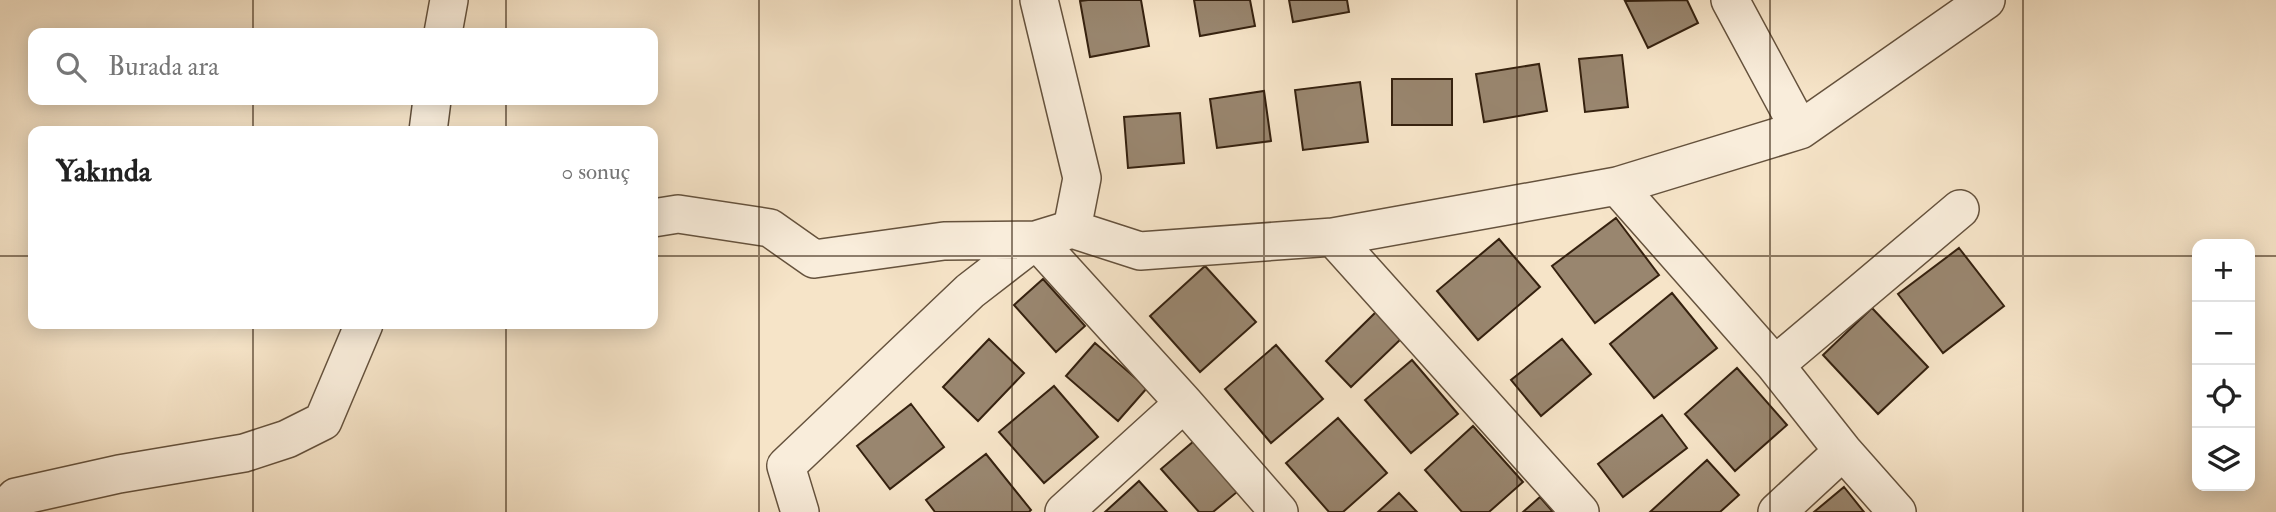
<!DOCTYPE html>
<html lang="tr">
<head>
<meta charset="utf-8">
<style>
  :root { --surface:#fff; --page:#f2f2f2; --text:#222; --muted:#767676; --line:#e0e0e0 }
  body { margin:0; font-family:"IM FELL Double Pica",serif; background:var(--page); color:var(--text) }
  .controls { position:absolute; right:21px; bottom:21px; display:grid; overflow:hidden; border-radius:14px; box-shadow:0 4px 18px #0003 }
  .controls button { width:63px; height:63px; display:grid; place-items:center; padding:0; border:0; border-bottom:2px solid var(--line); background:var(--surface); color:var(--text); font:35px sans-serif }
  .list { margin:0; padding:0; list-style:none }
  h2 { display:flex; justify-content:space-between; align-items:center; height:91px; margin:0; padding:0 28px; font-size:30px }
  h2 small { font-size:23px; font-weight:400; color:var(--muted) }
  .icon { flex:none; width:38px; height:38px; fill:none; stroke:currentColor; stroke-width:2; stroke-linecap:round; stroke-linejoin:round }
  .map { position:relative; flex:none; width:2276px; height:512px; overflow:hidden }
  .search { position:absolute; background:var(--surface); box-shadow:0 4px 18px #0003; left:28px; top:28px; width:630px; height:77px; display:flex; align-items:center; gap:18px; box-sizing:border-box; padding:0 24px; border-radius:14px; color:var(--muted); font-size:26px }
  .panel { position:absolute; background:var(--surface); box-shadow:0 4px 18px #0003; left:28px; top:126px; width:630px; height:203px; border-radius:14px }
  .map>svg:first-child { display:block }
</style>
</head>
<body>
<div class="map">
<svg width="2276" height="512" viewBox="0 0 2276 512">
  <rect width="100%" height="100%" fill="#f6e4c8"/>
  <filter id="stains"><feTurbulence type="fractalNoise" baseFrequency=".00286" numOctaves="4"/><feColorMatrix values="0 0 0 0 .2 0 0 0 0 .09 0 0 0 0 .02 0 0 0 .5 -.17"/></filter>
  <radialGradient id="worn" r=".72"><stop offset=".6" stop-color="#630" stop-opacity="0"/><stop offset="1" stop-color="#630" stop-opacity=".3"/></radialGradient>
  <path fill="#99866f" stroke="#35210f" stroke-width="2" d="M1088 0H1141L1149 46 1090 57 1080 1Z
    M1194 0H1250L1255 26 1200 36Z
    M1289 0H1347L1349 12 1293 22Z
    M1687 0 1698 23 1648 48 1625 1Z
    M1622 55 1628 107 1585 112 1579 59Z
    M1539 64 1547 111 1484 122 1476 74Z
    M1392 79H1452V125H1392Z
    M1360 82 1368 142 1303 150 1295 90Z
    M1264 91 1271 141 1217 148 1210 99Z
    M1180 113 1184 163 1128 168 1124 117Z
    M1616 218 1659 275 1595 323 1552 266Z
    M1499 239 1540 287 1478 340 1437 291Z
    M1959 248 2004 306 1943 353 1898 294Z
    M1205 266 1256 322 1200 372 1150 316Z
    M1043 279 1085 326 1056 352 1014 305Z
    M1672 293 1717 348 1654 398 1610 344Z
    M1872 308 1928 367 1878 414 1823 355Z
    M1377 311 1403 337 1351 387 1326 361Z
    M989 339 1024 373 978 421 943 387Z
    M1562 339 1591 374 1541 416 1511 380Z
    M1095 343 1147 388 1118 421 1066 376Z
    M1276 345 1323 399 1271 443 1225 389Z
    M1412 360 1458 414 1411 453 1365 400Z
    M1737 368 1787 425 1735 471 1685 414Z
    M1054 386 1098 437 1044 483 999 432Z
    M911 404 944 447 890 489 857 446Z
    M1662 415 1687 448 1623 497 1598 464Z
    M1338 418 1387 473 1343 512H1329L1286 463Z
    M1473 426 1523 482 1489 512H1462L1425 470Z
    M1194 441 1237 492 1213 512H1199L1161 469Z
    M986 454 1031 510 1029 512H935L926 500Z
    M1707 460 1739 495 1720 512H1650Z
    M1139 481 1167 512H1105Z
    M1844 487 1864 512H1814Z
    M1399 493 1417 512H1378Z
    M1540 497 1553 512H1523Z"/>
  <g fill="none" stroke-linecap="round" stroke-linejoin="round">
    <g stroke="#65523d" stroke-width="40">
      <path id="minor" d="M1039 0 1082 178 1072 229
        M1730 0 1800 130
        M443 33 449 0
        M428 131 432 100
        M1617 186 1775 365 1843 451 1897 512
        M653 218 678 214 770 228 814 259 944 241 1036 240 1072 229 1140 251 1333 237 1617 186 1800 130 1986 0
        M1333 237 1580 512
        M1036 240 1184 403 1279 512
        M1775 365 1960 209
        M2 512 16 497 119 474 244 453 287 439 323 421 364 324
        M800 512 786 466 970 291 1036 240
        M1064 512 1184 403
        M1777 512 1843 451"/>
    </g>
    <use href="#minor" stroke="#f9eddb" stroke-width="37"/>
  </g>
  <path fill="none" stroke="#35210f" stroke-width="2" stroke-opacity="0.55" d="M253 0V33M506 0V33M759 0V512M1012 0V512M1264 0V512M1517 0V512M1770 0V512M2023 0V512M253 100V131M506 100V131M0 256H33M653 256H2197M2250 256H2276M253 324V512M506 324V512"/>
  <rect width="100%" height="100%" filter="url(#stains)"/>
  <rect width="100%" height="100%" fill="url(#worn)"/>
</svg>
<div class="controls">
<button>+</button>
<button>−</button>
<button><svg class="icon" aria-label="locate" viewBox="0 0 24 24"><circle cx="12" cy="12" r="6"/><path d="M12 2v4M12 18v4M2 12h4M18 12h4"/></svg></button>
<button><svg class="icon" aria-label="layers" viewBox="0 0 24 24"><path d="M12 4l9 5-9 5-9-5zM3 14l9 5 9-5"/></svg></button>
</div>
<div class="search"><svg class="icon" aria-label="search" viewBox="0 0 24 24"><circle cx="10" cy="10" r="6"/><path d="M15 15l6 6"/></svg>Burada ara</div>
<section class="panel">
<h2>Yakında<small>0 sonuç</small></h2>
<ul class="list">
</ul>
</section>
</div>
</body>
</html>
